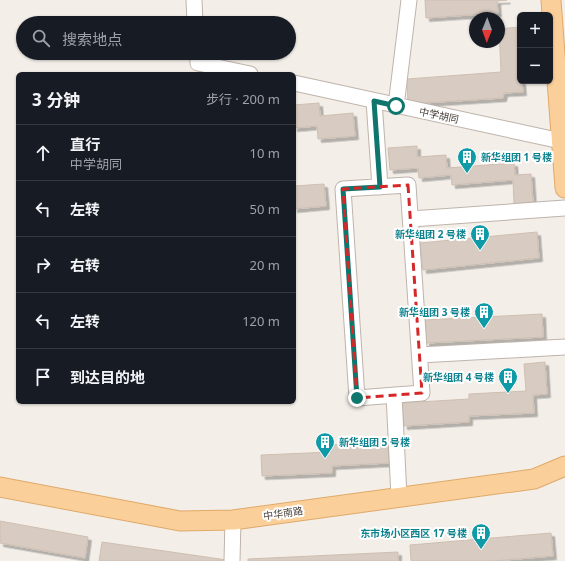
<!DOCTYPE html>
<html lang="zh">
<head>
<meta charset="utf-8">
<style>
  :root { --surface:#171b24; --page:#242831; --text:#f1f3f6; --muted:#9ea1a6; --line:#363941 }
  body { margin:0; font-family:"Noto Sans","Noto Sans SC",sans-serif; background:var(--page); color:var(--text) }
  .controls { position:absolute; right:12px; top:12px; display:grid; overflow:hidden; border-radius:6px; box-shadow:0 1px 3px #0004 }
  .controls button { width:36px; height:36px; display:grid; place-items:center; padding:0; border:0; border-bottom:1px solid var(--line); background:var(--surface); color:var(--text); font:20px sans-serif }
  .compass { position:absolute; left:469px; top:12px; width:36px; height:36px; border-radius:50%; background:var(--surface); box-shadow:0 1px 3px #0004; rotate:181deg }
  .stop { position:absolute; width:12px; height:12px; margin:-9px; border:3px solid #0f766e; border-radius:50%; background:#fff }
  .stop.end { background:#0f766e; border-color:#fff; box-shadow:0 1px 4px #0008 }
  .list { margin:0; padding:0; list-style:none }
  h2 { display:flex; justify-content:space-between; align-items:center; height:52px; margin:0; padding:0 16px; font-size:17px }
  h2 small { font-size:13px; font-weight:400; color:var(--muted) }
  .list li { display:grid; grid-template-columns:26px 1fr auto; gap:12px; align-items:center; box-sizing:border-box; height:56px; padding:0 16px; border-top:1px solid var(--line) }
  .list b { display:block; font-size:15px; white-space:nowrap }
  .list p { margin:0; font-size:13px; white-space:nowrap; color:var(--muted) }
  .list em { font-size:13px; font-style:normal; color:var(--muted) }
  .icon { flex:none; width:22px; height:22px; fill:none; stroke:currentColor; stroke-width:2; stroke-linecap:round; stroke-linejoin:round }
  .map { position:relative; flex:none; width:565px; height:561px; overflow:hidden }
  .search { position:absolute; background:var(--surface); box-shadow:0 1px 3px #0004; left:16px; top:16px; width:280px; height:44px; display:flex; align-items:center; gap:10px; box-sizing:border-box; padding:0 14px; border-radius:22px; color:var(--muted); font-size:15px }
  .panel { position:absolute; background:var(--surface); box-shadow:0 1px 3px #0004; left:16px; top:72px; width:280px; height:332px; border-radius:6px }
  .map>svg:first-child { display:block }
</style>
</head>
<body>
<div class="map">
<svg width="565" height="561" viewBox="0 0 565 561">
  <defs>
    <filter id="shadow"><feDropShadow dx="3.5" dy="3.5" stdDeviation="0" flood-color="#0004"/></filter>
  </defs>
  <rect width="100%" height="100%" fill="#f3eee8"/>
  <path fill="#d8cbc1" stroke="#cfbfb1" filter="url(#shadow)" d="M425 0H507L497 1 498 13 426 18Z
    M519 27 520 45V81H522L523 92 504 93 503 98 408 104 407 79 501 72 499 29Z
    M319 103 320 116 353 113 355 136 318 139 317 126 294 128V105Z
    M417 146V157L446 155 447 168 514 163 515 175 531 174 533 202 514 204 513 180 452 185 451 175 419 178 418 168 390 170 388 148Z
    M324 184 326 206 294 209V186Z
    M537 232 539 258 423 270 420 243Z
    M542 314 543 337 426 343 425 320Z
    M545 362 547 394 533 395 534 413 469 416V422L404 426 402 403 469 399V394L526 391 524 364Z
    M388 442 389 463 332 466V473L262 476 261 455 331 452V445Z
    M0 521 88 537 85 558 0 543Z
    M551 533 553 556 493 561H411L410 545Z
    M102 542 227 560 226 561H99Z
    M398 552V561H248V559Z"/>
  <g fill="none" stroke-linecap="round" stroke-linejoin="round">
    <g stroke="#bfb4ab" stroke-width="17">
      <path id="minor" d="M194 0 195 23
        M198 53V63L250 74
        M294 83 561 141H565
        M374 101 380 187
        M396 106 409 0
        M408 185 422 393 357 398 343 189Z
        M411 219 565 208
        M420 355 565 347
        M394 395 399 497
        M232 561 233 520"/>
    </g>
    <g stroke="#e0a969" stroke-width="21">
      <path id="major" d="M551 0 565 188
        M0 487 180 521 233 520 534 479 565 466"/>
    </g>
    <use href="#minor" stroke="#fff" stroke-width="15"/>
    <use href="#major" stroke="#fbcf99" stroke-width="19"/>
  </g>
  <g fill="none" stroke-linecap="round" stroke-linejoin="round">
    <path stroke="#0f766e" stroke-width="5" d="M357 398 343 189 380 187 374 101 396 106"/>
  </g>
  <path fill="none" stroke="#d62828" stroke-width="3" stroke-dasharray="8 5" stroke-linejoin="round" d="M408 185 422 393 357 398 343 189Z"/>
  <defs>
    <g id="building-pin" transform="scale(1)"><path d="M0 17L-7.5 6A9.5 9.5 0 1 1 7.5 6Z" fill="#0f9aa8" stroke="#fff"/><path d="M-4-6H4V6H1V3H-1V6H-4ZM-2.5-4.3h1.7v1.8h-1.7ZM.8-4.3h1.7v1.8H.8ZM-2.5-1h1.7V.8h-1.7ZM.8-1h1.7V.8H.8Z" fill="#fff"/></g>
  </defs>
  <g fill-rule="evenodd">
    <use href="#building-pin" x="467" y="157"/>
    <use href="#building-pin" x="480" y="234"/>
    <use href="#building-pin" x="484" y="312"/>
    <use href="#building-pin" x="508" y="377"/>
    <use href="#building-pin" x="325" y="442"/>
    <use href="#building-pin" x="481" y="533"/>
  </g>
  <g text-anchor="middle" stroke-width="4" stroke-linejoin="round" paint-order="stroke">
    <g font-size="10" fill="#473e37" stroke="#fff">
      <text transform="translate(439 115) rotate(12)" y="4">中学胡同</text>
      <text transform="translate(283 513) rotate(-8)" y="4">中华南路</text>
    </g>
    <g font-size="10" font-weight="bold" fill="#0d838f" stroke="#fff" text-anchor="end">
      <text x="481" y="161" text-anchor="start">新华组团 1 号楼</text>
      <text x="466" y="238">新华组团 2 号楼</text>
      <text x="470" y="316">新华组团 3 号楼</text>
      <text x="494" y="381">新华组团 4 号楼</text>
      <text x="339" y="446" text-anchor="start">新华组团 5 号楼</text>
      <text x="467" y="537">东市场小区西区 17 号楼</text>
    </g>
  </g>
</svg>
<div class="controls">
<button>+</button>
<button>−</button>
</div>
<svg class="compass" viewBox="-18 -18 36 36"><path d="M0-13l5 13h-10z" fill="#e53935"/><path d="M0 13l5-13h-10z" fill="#9ea1a6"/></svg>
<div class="stop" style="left:396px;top:106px"></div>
<div class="stop end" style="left:357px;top:398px"></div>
<div class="search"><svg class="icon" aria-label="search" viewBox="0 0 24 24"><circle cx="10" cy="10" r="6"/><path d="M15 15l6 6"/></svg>搜索地点</div>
<section class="panel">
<h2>3 分钟<small>步行 · 200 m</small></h2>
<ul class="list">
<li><svg class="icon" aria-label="ahead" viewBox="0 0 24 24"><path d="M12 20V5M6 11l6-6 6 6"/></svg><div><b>直行</b><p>中学胡同</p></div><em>10 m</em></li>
<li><svg class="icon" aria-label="left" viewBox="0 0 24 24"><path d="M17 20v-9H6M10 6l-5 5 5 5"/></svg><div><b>左转</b></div><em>50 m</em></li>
<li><svg class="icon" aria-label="right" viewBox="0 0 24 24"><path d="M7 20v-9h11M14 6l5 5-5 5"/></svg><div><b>右转</b></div><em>20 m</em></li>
<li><svg class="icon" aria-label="left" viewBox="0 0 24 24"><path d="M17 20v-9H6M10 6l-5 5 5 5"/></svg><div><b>左转</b></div><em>120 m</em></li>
<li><svg class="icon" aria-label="arrive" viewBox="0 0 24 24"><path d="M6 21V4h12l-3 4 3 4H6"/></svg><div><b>到达目的地</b></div></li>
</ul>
</section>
</div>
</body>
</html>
